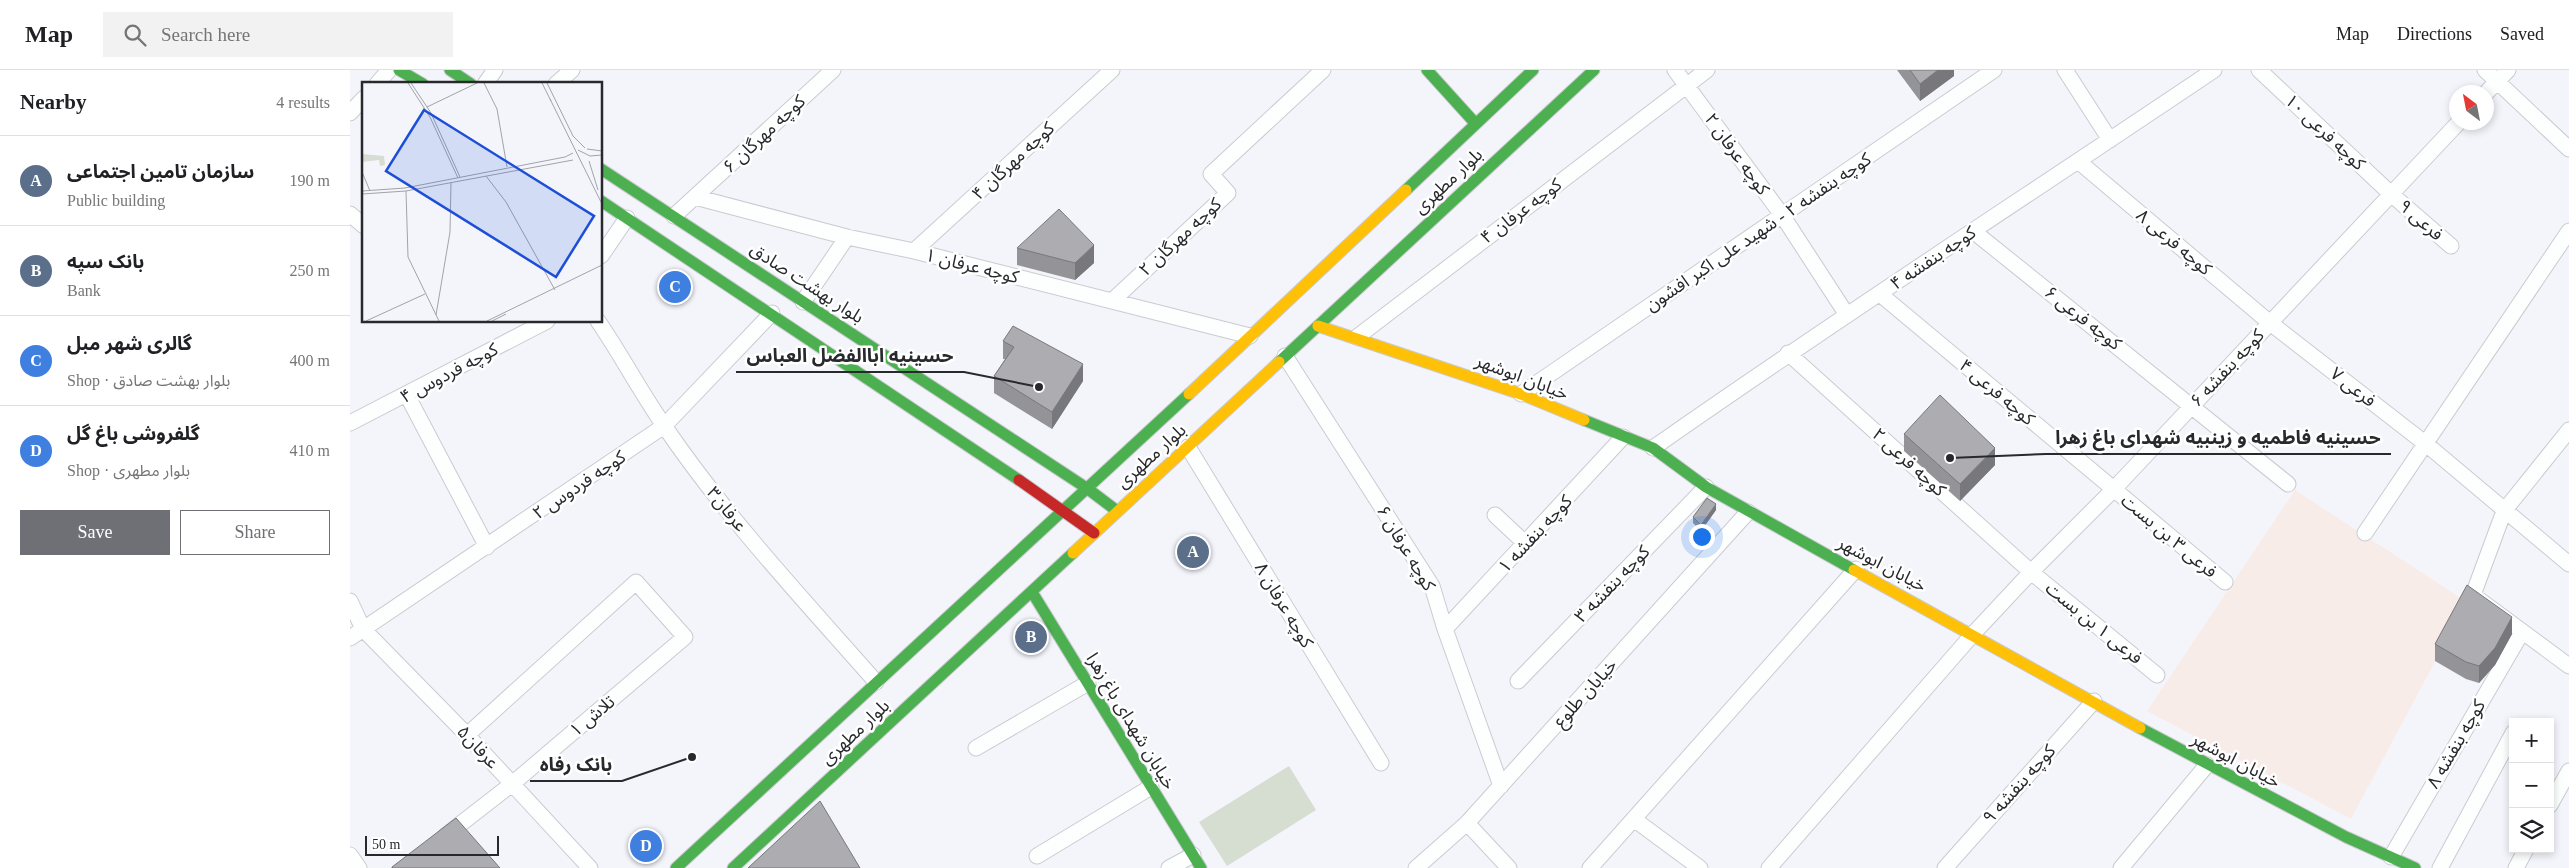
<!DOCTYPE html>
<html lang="en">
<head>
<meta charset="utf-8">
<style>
  :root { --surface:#fff; --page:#f2f2f2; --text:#202124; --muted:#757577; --line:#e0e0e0; --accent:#6f7075 }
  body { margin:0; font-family:"Times New Roman","Noto Sans Arabic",serif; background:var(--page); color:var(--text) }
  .controls { position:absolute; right:15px; bottom:15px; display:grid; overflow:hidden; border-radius:0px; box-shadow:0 2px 8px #0003 }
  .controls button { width:45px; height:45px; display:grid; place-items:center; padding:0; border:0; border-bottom:1px solid var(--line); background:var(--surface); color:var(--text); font:25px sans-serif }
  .compass { position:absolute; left:2099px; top:15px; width:45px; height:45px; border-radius:50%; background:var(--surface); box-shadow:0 2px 8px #0003; rotate:328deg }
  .scale { position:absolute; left:15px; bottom:12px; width:134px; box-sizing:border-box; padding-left:5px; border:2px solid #28292d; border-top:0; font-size:14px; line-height:18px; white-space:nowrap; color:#28292d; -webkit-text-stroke:4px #fff; paint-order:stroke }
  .you { position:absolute; left:1351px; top:466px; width:18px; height:18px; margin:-12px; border:4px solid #fff; border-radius:50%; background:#1a73e8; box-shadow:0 0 0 8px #1a73e833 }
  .badge { display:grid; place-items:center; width:32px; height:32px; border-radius:50%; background:var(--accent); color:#fff; font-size:16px; font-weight:700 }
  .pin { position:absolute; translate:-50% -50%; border:2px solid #fff; box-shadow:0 1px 5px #0006 }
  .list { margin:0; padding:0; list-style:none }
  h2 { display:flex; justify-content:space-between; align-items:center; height:65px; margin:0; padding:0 20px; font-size:21px }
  h2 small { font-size:16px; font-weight:400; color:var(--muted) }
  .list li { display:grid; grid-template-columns:32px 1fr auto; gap:15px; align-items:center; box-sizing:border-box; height:90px; padding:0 20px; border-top:1px solid var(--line) }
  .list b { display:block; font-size:19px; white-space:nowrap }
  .list p { margin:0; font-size:16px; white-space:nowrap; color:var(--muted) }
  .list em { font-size:16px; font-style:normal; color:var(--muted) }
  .actions { display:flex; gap:10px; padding:15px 20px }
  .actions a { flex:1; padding:11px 0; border:1px solid var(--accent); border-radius:0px; text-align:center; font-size:18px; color:var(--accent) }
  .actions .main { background:var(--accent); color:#fff }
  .icon { flex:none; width:28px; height:28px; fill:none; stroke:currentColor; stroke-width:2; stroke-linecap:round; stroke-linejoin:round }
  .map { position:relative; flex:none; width:2219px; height:798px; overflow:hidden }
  header { display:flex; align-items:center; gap:30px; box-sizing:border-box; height:70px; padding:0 25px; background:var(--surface); border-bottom:1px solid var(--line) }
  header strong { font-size:24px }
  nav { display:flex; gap:28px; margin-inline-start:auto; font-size:18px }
  .search { width:350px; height:45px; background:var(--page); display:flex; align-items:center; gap:12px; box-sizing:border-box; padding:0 18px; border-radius:0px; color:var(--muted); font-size:19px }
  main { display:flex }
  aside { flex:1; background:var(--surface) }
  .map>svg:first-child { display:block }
</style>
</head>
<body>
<header>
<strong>Map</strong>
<div class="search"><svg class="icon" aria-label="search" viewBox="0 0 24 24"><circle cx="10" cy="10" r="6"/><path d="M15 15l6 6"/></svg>Search here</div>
<nav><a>Map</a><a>Directions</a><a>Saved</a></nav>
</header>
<main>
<aside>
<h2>Nearby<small>4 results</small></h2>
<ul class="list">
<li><span class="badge" style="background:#5c6f8a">A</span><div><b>سازمان تامین اجتماعی</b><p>Public building</p></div><em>190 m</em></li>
<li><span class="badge" style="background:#5c6f8a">B</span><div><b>بانک سپه</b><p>Bank</p></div><em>250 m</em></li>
<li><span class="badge" style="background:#3f7fe0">C</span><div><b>گالری شهر مبل</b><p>Shop · بلوار بهشت صادق</p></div><em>400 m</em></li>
<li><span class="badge" style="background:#3f7fe0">D</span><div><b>گلفروشی باغ گل</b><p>Shop · بلوار مطهری</p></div><em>410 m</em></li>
</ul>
<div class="actions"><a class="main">Save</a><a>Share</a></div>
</aside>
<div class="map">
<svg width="2219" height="798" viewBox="0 0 2219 798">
  <rect width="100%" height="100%" fill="#f4f5fb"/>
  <path fill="#f8ece9" d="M1945 420 2117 532 2001 749 1797 641Z"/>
  <path fill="#d6ddd1" d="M939 696 966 740 877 796 849 752Z"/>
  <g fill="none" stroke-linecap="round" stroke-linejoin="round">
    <g stroke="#cacbd0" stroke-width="17">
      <path id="street" d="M1325 0 1432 145 1497 245
        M1715 0 1760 70
        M1909 0 2041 124 2101 176
        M2135 0 2219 79
        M27 14 39 0
        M135 14 145 0
        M206 14 222 0
        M2136 23 2158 0
        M0 43 14 28
        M1728 91 1919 252 2076 374 2219 494
        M345 127 497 167 564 181 900 266
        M0 144 14 156
        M324 146 483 0
        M1623 161 1938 414
        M564 181 762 0
        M251 186 277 148
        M1530 224 1875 512
        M762 231 878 123 861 104 973 0
        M453 232 497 167
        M248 251C272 286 291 323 315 357 377 448 453 529 526 612
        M1007 267 1357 0
        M1438 283 1681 502 1807 605
        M935 286 1082 516 1095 559 1151 716
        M1171 324 1644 0
        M57 325 137 477
        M0 353 197 251
        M2219 360 2154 441 2123 525 2219 596
        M838 377 1031 693
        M1303 378C1488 248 1677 126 1864 0
        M1145 445 1176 474
        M2015 463 2219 161
        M0 531 13 559 117 665 240 798
        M1095 559 1273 367
        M0 568 314 356 422 243
        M1168 611 1356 417
        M626 678 738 613
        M2200 735 2219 701
        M1285 750 1350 798
        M1117 753 1159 798
        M95 766 162 714 335 567 286 512 117 665
        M0 785 9 798
        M687 786 801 717
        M2041 787 2172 562
        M819 798 843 785
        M1066 798 1117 753 1398 442
        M1240 798 1506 499
        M1419 798 1623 564 1681 502 1763 420 2109 52
        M1595 798 1744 631
        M1771 798 1857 695
        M2090 798 2163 663
        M2166 798 2176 779"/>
    </g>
    <g stroke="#cacbd0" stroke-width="13">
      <path id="fast" d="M49 0 73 14
        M100 0 121 14
        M1077 0 1125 53
        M251 99 738 419 767 441
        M1056 120 1183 0
        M251 131 669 410
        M929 292 1244 0
        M1234 350 1303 378 1356 417 1504 500
        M682 522 851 798
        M1790 658 1996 767 2065 798
        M326 798 839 324
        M383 798 723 483"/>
    </g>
    <g stroke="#cacbd0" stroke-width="13">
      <path id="slow" d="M968 256 1171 324 1234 350
        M839 324 1056 120
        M723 483 929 292
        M1504 500 1790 658"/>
    </g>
    <g stroke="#cacbd0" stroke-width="13">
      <path id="jam" d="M669 410 744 463"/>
    </g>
    <use href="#street" stroke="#fdfefe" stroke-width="15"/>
    <use href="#fast" stroke="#4caf50" stroke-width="11"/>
    <use href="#slow" stroke="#ffc107" stroke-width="11"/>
    <use href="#jam" stroke="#c62828" stroke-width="11"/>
  </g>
  <path fill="#949498" d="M1547 0H1604V6L1570 31Z
    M667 178 744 193 725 210 667 195Z
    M653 271 733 311 702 359 644 323V306L655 289H653Z
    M1554 364 1645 395 1610 431 1554 381Z
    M1366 440 1351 461 1343 453V447Z
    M2162 564 2145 595 2129 613 2116 609 2085 591V574Z"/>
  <path fill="#78787c" d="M1588 0H1604V6L1570 31V14Z
    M744 175V193L725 210V193Z
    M733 294V311L702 359V342Z
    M1645 378V395L1610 431V414Z
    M1366 434V440L1351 461V455Z
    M2162 547V564L2145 595 2129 613V596Z"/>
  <path fill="#acacb1" stroke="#78787c" d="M1560 0H1588L1570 14Z
    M709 139 744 175 725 193 667 178Z
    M663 256 733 294 702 342 644 306 664 277 653 271Z
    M1590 325 1645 378 1610 414 1554 364Z
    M1357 428 1366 434 1351 455 1343 447Z
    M2117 515 2162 547 2145 578 2129 596 2116 592 2085 574Z
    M470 731 510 798H398Z
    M106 748 150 798H42V797Z"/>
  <g text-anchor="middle" stroke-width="5" stroke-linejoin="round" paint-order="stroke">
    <g font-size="18" fill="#28292d" stroke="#fff">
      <text transform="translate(1975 62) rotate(43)" y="6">کوچه فرعی ۱۰</text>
      <text transform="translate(414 64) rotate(-43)" y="6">کوچه مهرگان ۶</text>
      <text transform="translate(1387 84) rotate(54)" y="6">کوچه عرفان ۲</text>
      <text transform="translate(663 91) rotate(-43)" y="6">کوچه مهرگان ۴</text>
      <text transform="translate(1098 111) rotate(-43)" y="6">بلوار مطهری</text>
      <text transform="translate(1171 141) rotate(-37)" y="6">کوچه عرفان ۴</text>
      <text transform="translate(2071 150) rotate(41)" y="6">فرعی ۹</text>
      <text transform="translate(1408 162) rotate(-34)" y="6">کوچه بنفشه ۲ - شهید علی اکبر افشون</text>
      <text transform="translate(830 167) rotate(-43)" y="6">کوچه مهرگان ۲</text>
      <text transform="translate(1824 172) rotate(40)" y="6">کوچه فرعی ۸</text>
      <text transform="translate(1583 188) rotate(-34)" y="6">کوچه بنفشه ۴</text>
      <text transform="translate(622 196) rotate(14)" y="6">کوچه عرفان ۱</text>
      <text transform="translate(457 213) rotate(33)" y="6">بلوار بهشت صادق</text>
      <text transform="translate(1733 248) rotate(38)" y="6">کوچه فرعی ۶</text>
      <text transform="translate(1877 298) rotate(-47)" y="6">کوچه بنفشه ۶</text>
      <text transform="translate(99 303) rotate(-28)" y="6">کوچه فردوس ۴</text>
      <text transform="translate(1172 307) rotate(21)" y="6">خیابان ابوشهر</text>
      <text transform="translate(2003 317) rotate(38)" y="6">فرعی ۷</text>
      <text transform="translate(1647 322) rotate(40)" y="6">کوچه فرعی ۴</text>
      <text transform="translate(801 386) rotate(-42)" y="6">بلوار مطهری</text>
      <text transform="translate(1559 392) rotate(42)" y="6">کوچه فرعی ۲</text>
      <text transform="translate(229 415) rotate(-34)" y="6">کوچه فردوس ۲</text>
      <text transform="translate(377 439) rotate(51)" y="6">عرفان۳</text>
      <text transform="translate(1185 464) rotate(-47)" y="6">کوچه بنفشه ۱</text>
      <text transform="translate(1819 466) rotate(40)" y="6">فرعی ۳ بن بست</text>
      <text transform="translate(1056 478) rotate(59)" y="6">کوچه عرفان ۶</text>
      <text transform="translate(1532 494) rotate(28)" y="6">خیابان ابوشهر</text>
      <text transform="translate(1262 514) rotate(-46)" y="6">کوچه بنفشه ۳</text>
      <text transform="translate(934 535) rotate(59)" y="6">کوچه عرفان ۸</text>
      <text transform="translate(1744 553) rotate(39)" y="6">فرعی ۱ بن بست</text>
      <text transform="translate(1235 623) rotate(-48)" y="6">خیابان طلوع</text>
      <text transform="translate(242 646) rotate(-40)" y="6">تلاش ۱</text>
      <text transform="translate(781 651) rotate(59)" y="6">خیابان شهدای باغ‌ زهرا</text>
      <text transform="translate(505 662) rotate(-43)" y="6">بلوار مطهری</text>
      <text transform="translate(2106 674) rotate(-60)" y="6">کوچه بنفشه ۸</text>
      <text transform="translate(128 677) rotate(47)" y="6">عرفان۵</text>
      <text transform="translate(1886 690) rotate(28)" y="6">خیابان ابوشهر</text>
      <text transform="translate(1669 714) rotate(-48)" y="6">کوچه بنفشه ۹</text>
    </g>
  </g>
  <g transform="translate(12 12)">
    <rect width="240" height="240" fill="#f4f5fb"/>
    <path d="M0 72 22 74 23 83 18 84 17 78 0 80Z" fill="#d6ddd1"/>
    <path fill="none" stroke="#a2a3a9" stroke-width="1" d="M46 1 68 35 96 96M49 1 69 31 98 95M122 1 135 27 145 85M180 1 189 19M185 1 211 54 223 66M188 17 240 122M65 25 115 1M225 67 240 69M216 68 228 74 240 73M227 79 236 108M0 90 8 109M124 94 144 120 193 208M0 109 43 106 203 75 211 71M44 109 46 175 77 239M0 112 44 109 211 78M74 233 88 150 89 101M4 239 63 212M125 239 240 183M130 239 144 232"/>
    <path fill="#1d4ed8" fill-opacity="0.15" stroke="#1d4ed8" stroke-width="2.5" d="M62 28 232 134 194 195 24 89Z"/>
    <rect width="240" height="240" fill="none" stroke="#28292d" stroke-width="2.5"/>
  </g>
  <path fill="none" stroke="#28292d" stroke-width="2" d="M689 317L614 302H386M1600 388L1696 384H2041M342 687L272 711H180"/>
  <g fill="#28292d" stroke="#fff" stroke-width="2">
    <circle cx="689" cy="317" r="5"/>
    <circle cx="1600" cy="388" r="5"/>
    <circle cx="342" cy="687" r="5"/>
  </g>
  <g font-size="19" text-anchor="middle" font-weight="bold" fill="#28292d" stroke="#fff" stroke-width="5" stroke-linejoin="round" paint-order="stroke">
    <text x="500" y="292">حسینیه اباالفضل العباس</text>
    <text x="1868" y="374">حسینیه فاطمیه و زینبیه شهدای باغ زهرا</text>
    <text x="226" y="701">بانک رفاه</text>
  </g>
</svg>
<div class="controls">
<button>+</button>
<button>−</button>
<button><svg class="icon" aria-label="layers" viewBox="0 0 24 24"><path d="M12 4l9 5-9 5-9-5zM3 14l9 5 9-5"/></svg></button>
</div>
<svg class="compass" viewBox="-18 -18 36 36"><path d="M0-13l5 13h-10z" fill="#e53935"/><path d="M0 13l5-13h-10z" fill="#757577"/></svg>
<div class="scale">50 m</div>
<div class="you"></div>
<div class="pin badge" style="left:843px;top:482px;background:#5c6f8a">A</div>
<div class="pin badge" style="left:681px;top:567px;background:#5c6f8a">B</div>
<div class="pin badge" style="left:325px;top:217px;background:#3f7fe0">C</div>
<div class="pin badge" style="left:296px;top:776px;background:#3f7fe0">D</div>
</div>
</main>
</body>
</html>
